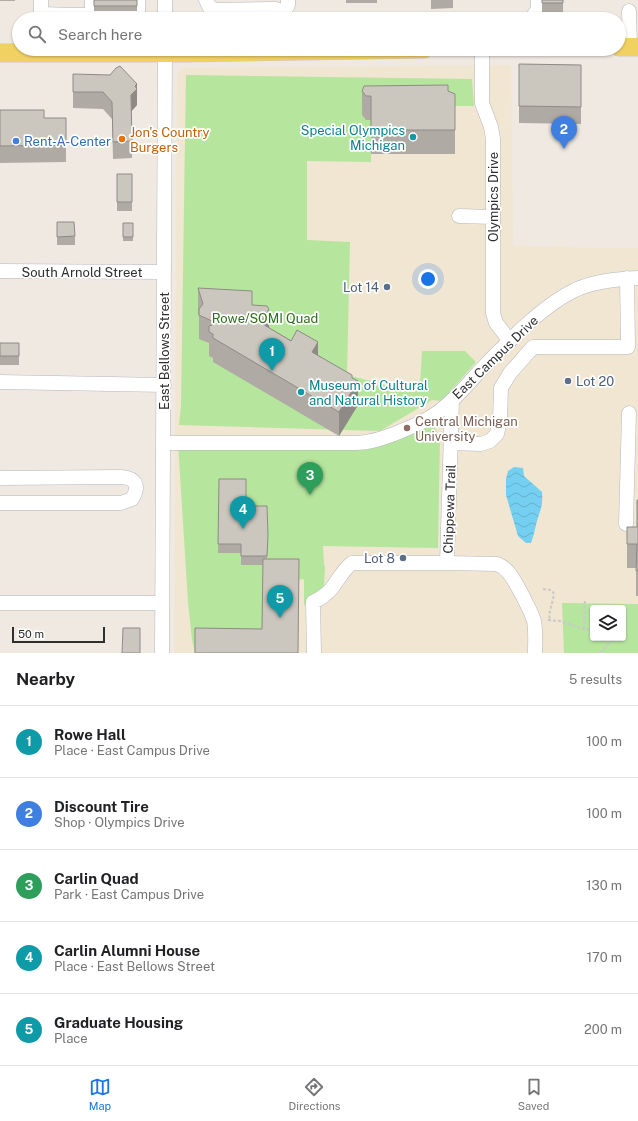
<!DOCTYPE html>
<html lang="en">
<head>
<meta charset="utf-8">
<style>
  :root { --surface:#fff; --page:#f6f6f6; --text:#202124; --muted:#757577; --line:#e0e0e0; --accent:#1a73e8 }
  body { margin:0; font-family:"Public Sans",sans-serif; background:var(--page); color:var(--text) }
  .controls { position:absolute; right:12px; bottom:12px; display:grid; overflow:hidden; border-radius:4px; box-shadow:0 1px 3px #0004 }
  .controls button { width:36px; height:36px; display:grid; place-items:center; padding:0; border:0; border-bottom:1px solid var(--line); background:var(--surface); color:var(--text); font:20px sans-serif }
  .scale { position:absolute; left:12px; bottom:10px; width:93px; box-sizing:border-box; padding-left:4px; border:2px solid #2e2e2e; border-top:0; font-size:11px; line-height:14px; white-space:nowrap; color:#2e2e2e; -webkit-text-stroke:3px #fff; paint-order:stroke }
  .you { position:absolute; left:428px; top:279px; width:14px; height:14px; margin:-10px; border:3px solid #fff; border-radius:50%; background:#1a73e8; box-shadow:0 0 0 6px #1a73e833 }
  .badge { display:grid; place-items:center; width:26px; height:26px; border-radius:50%; background:var(--accent); color:#fff; font-size:13px; font-weight:700 }
  .pin { position:absolute; translate:-50% -33px; filter:drop-shadow(0 1px 2px #0008) }
  .pin::after { content:''; position:absolute; top:21px; width:14px; height:12px; background:inherit; clip-path:polygon(0 0,100% 0,50% 100%) }
  .list { margin:0; padding:0; list-style:none }
  h2 { display:flex; justify-content:space-between; align-items:center; height:52px; margin:0; padding:0 16px; font-size:17px }
  h2 small { font-size:13px; font-weight:400; color:var(--muted) }
  .list li { display:grid; grid-template-columns:26px 1fr auto; gap:12px; align-items:center; box-sizing:border-box; height:72px; padding:0 16px; border-top:1px solid var(--line) }
  .list b { display:block; font-size:15px; white-space:nowrap }
  .list p { margin:0; font-size:13px; white-space:nowrap; color:var(--muted) }
  .list em { font-size:13px; font-style:normal; color:var(--muted) }
  .icon { flex:none; width:22px; height:22px; fill:none; stroke:currentColor; stroke-width:2; stroke-linecap:round; stroke-linejoin:round }
  .map { position:relative; flex:none; width:638px; height:653px; overflow:hidden }
  .search { position:absolute; background:var(--surface); box-shadow:0 1px 3px #0004; left:12px; right:12px; top:12px; height:44px; display:flex; align-items:center; gap:10px; box-sizing:border-box; padding:0 14px; border-radius:22px; color:var(--muted); font-size:15px }
  .sheet { height:412px; background:var(--surface) }
  nav { display:flex; justify-content:space-around; align-items:center; box-sizing:border-box; height:56px; border-top:1px solid var(--line); background:var(--surface); font-size:11px; color:var(--muted) }
  nav a { display:grid; justify-items:center; gap:2px }
  nav .on { color:var(--accent) }
  .map>svg:first-child { display:block }
</style>
</head>
<body>
<div class="map">
<svg width="638" height="653" viewBox="0 0 638 653">
  <defs>
    <pattern id="water-waves" width="16" height="10" patternUnits="userSpaceOnUse"><rect width="16" height="10" fill="#75cff0"/><path d="M0 5q4-4 8 0t8 0" fill="none" stroke="#66b2ce"/></pattern>
  </defs>
  <rect width="100%" height="100%" fill="#efe9e1"/>
  <path fill="#f0e6d1" fill-rule="evenodd" d="M511 65 513 246 598 248H638V653H174L177 74 183 68ZM593 608H623V638H593Z"/>
  <path fill="#b6e59e" fill-rule="evenodd" d="M186 75 472 79 474 106H371V162L307 161V240L350 242 347 375 395 387H420L422 351H465L476 362 442 401 432 400 380 431 179 425 181 406Z
    M434 427 440 436 438 548 323 546 324 565 325 566 324 587 310 596 304 606V579L263 583 262 653 195 652 192 640 188 602 178 443H340Z
    M562 603 638 604V653H564ZM593 608H623V638H593Z"/>
  <path fill="url(#water-waves)" d="M514 467 523 468 524 476 542 492C543 505 541 508 537 521 535 528 534 535 531 543H526L518 536 506 495V479L508 471Z"/>
  <g fill="none" stroke-linecap="round" stroke-linejoin="round">
    <g stroke="#b4b7c1" stroke-width="15">
      <path id="minor" d="M41 0V14L74 15V19
        M92 0V15
        M165 0V19
        M206 0 210 8 216 10 276 9 284 12 288 19
        M629 11 630 47
        M284 12 288 5V0
        M74 15H138V0
        M531 19 538 9V0
        M482 49V103L491 127 493 139V313L496 323 510 341
        M459 216 493 217
        M0 271 164 272
        M0 382 164 385
        M452 400 447 563 497 564C502 566 506 569 509 573 516 582 531 611 534 621 536 632 535 643 535 653
        M163 443H355C370 443 384 438 399 432 411 427 424 422 434 415 450 404 464 389 476 375 504 346 540 307 575 290 595 281 617 279 638 278
        M451 443 481 444 490 441 497 434 500 420 501 388 510 373 533 347H628L627 278
        M0 478 121 477C136 478 140 486 132 499L121 503H0
        M626 524 629 413
        M0 603H162
        M162 653 165 49
        M314 653 313 602C320 599 327 594 332 588 338 580 343 570 352 563H447"/>
    </g>
    <g stroke="#c9c9c9" stroke-width="19">
      <path id="major" d="M619 47H638
        M0 53H184L424 49"/>
    </g>
    <path stroke="#c9c9c9" stroke-width="2" stroke-dasharray="3 2" stroke-linecap="butt" d="M543 589 550 590 553 592 554 595 549 615 550 620
      M548 620 560 621 584 629 593 630
      M584 629 585 599
      M623 635H625
      M600 653 614 638"/>
    <use href="#minor" stroke="#fff" stroke-width="14"/>
    <use href="#major" stroke="#f2d163" stroke-width="18"/>
  </g>
  <path fill="#afaba4" d="M0 0H15V1H0Z
    M94 0H137V11H94Z
    M346 0H377V3H346Z
    M431 0H453V8L431 9Z
    M542 0H563V16H542Z
    M519 64 581 65V124L519 123Z
    M73 74 137 101V105L131 111 132 158 113 159 112 119 103 109 73 108Z
    M362 91H448L455 94V154H371V120H366L362 115Z
    M0 110 44 118H66V162L0 163Z
    M117 174H132V211H117Z
    M57 222 75 236V245H57Z
    M123 223H133V241H123Z
    M198 288 252 305 269 328 318 355 352 378 358 405 339 436 213 362V358L209 356V343L199 339V317L198 313Z
    M0 343H19V365H0Z
    M219 479 246 506 268 544 267 559 299 583 262 629 263 565H241V553H218Z
    M638 500V596H636V568H627V527H637Z"/>
  <path fill="#8e8b86" d="M137 84V105L131 112V95L135 86Z
    M269 309V333L261 323Z
    M318 342V366L312 352Z
    M352 375V390L358 381V405L339 436V412L352 378Z"/>
  <path fill="#cbc7bf" stroke="#8e8b86" d="M94 0H137V6H94Z
    M542 0H563V3H542Z
    M519 64 581 65V107L519 106Z
    M120 66 137 84 135 86 137 89 131 95 132 141 113 142 112 102 103 92H73V74L110 75 116 68Z
    M448 85V91L455 94V130H371V96H366L362 91 364 86Z
    M0 110H44V118H66V145L0 146Z
    M117 174H132V202H117Z
    M57 222H74L75 236 57 237Z
    M123 223H133V237H123Z
    M198 288 252 291V305L267 306 269 309 261 323 291 341 297 330 318 342 312 352 352 375V378L358 381 339 412 213 338V334L209 332V326L212 325 214 322 199 315V309L203 304Z
    M0 343H19V356H0Z
    M219 479H246V506H267L268 535 267 556H241V544H218Z
    M637 500H638V571H636L637 544H627V527H637Z
    M263 559H299L298 653H195V628L262 629Z
    M123 628H140V653H122Z"/>
  <g fill="#0f9aa8" stroke="#fff" stroke-width="1.5">
    <circle cx="413" cy="137" r="4"/>
    <circle cx="301" cy="392" r="4"/>
  </g>
  <circle fill="#e8710a" stroke="#fff" stroke-width="1.5" cx="122" cy="139" r="4"/>
  <circle fill="#3f7fe0" stroke="#fff" stroke-width="1.5" cx="16" cy="141" r="4"/>
  <g fill="#5c6f8a" stroke="#fff" stroke-width="1.5">
    <circle cx="387" cy="287" r="4"/>
    <circle cx="568" cy="381" r="4"/>
    <circle cx="403" cy="558" r="4"/>
  </g>
  <circle fill="#8d6e63" stroke="#fff" stroke-width="1.5" cx="407" cy="428" r="4"/>
  <g text-anchor="middle" stroke-width="3.5" stroke-linejoin="round" paint-order="stroke">
    <g font-size="13" fill="#0d838f" stroke="#fff" text-anchor="end">
      <text x="405" y="135">Special Olympics<tspan x="405" dy="15">Michigan</tspan></text>
      <text x="309" y="390" text-anchor="start">Museum of Cultural<tspan x="309" dy="15">and Natural History</tspan></text>
    </g>
    <g font-size="13" fill="#c56008" stroke="#fff" text-anchor="start">
      <text x="130" y="137">Jon's Country<tspan x="130" dy="15">Burgers</tspan></text>
    </g>
    <g font-size="13" fill="#366cbe" stroke="#fff" text-anchor="start">
      <text x="24" y="146">Rent-A-Center</text>
    </g>
    <g font-size="13" fill="#2e2e2e" stroke="#fff">
      <text transform="translate(493 197) rotate(-90)" y="5">Olympics Drive</text>
      <text x="82" y="277">South Arnold Street</text>
      <text transform="translate(164 351) rotate(-90)" y="5">East Bellows Street</text>
      <text transform="translate(495 357) rotate(-44)" y="5">East Campus Drive</text>
      <text transform="translate(449 509) rotate(-88)" y="5">Chippewa Trail</text>
    </g>
    <g font-size="13" fill="#4e5e75" stroke="#fff" text-anchor="end">
      <text x="379" y="292">Lot 14</text>
      <text x="576" y="386" text-anchor="start">Lot 20</text>
      <text x="395" y="563">Lot 8</text>
    </g>
    <g font-size="13" fill="#2c6e1b" stroke="#fff">
      <text x="265" y="323">Rowe/SOMI Quad</text>
    </g>
    <g font-size="13" fill="#785e54" stroke="#fff" text-anchor="start">
      <text x="415" y="426">Central Michigan<tspan x="415" dy="15">University</tspan></text>
    </g>
  </g>
</svg>
<div class="controls">
<button><svg class="icon" aria-label="layers" viewBox="0 0 24 24"><path d="M12 4l9 5-9 5-9-5zM3 14l9 5 9-5"/></svg></button>
</div>
<div class="scale">50 m</div>
<div class="you"></div>
<div class="pin badge" style="left:272px;top:371px;background:#0f9aa8">1</div>
<div class="pin badge" style="left:564px;top:149px;background:#3f7fe0">2</div>
<div class="pin badge" style="left:310px;top:495px;background:#2e9e5b">3</div>
<div class="pin badge" style="left:243px;top:529px;background:#0f9aa8">4</div>
<div class="pin badge" style="left:280px;top:618px;background:#0f9aa8">5</div>
<div class="search"><svg class="icon" aria-label="search" viewBox="0 0 24 24"><circle cx="10" cy="10" r="6"/><path d="M15 15l6 6"/></svg>Search here</div>
</div>
<section class="sheet">
<h2>Nearby<small>5 results</small></h2>
<ul class="list">
<li><span class="badge" style="background:#0f9aa8">1</span><div><b>Rowe Hall</b><p>Place · East Campus Drive</p></div><em>100 m</em></li>
<li><span class="badge" style="background:#3f7fe0">2</span><div><b>Discount Tire</b><p>Shop · Olympics Drive</p></div><em>100 m</em></li>
<li><span class="badge" style="background:#2e9e5b">3</span><div><b>Carlin Quad</b><p>Park · East Campus Drive</p></div><em>130 m</em></li>
<li><span class="badge" style="background:#0f9aa8">4</span><div><b>Carlin Alumni House</b><p>Place · East Bellows Street</p></div><em>170 m</em></li>
<li><span class="badge" style="background:#0f9aa8">5</span><div><b>Graduate Housing</b><p>Place</p></div><em>200 m</em></li>
</ul>
</section>
<nav>
<a class="on"><svg class="icon" aria-label="map" viewBox="0 0 24 24"><path d="M3 6l6-2 6 2 6-2v14l-6 2-6-2-6 2zM9 4v14M15 6v14"/></svg>Map</a>
<a><svg class="icon" aria-label="directions" viewBox="0 0 24 24"><path d="M12 3l9 9-9 9-9-9zM9 14v-3h6M13 9l2 2-2 2"/></svg>Directions</a>
<a><svg class="icon" aria-label="saved" viewBox="0 0 24 24"><path d="M7 4h10v16l-5-4-5 4z"/></svg>Saved</a>
</nav>
</body>
</html>
